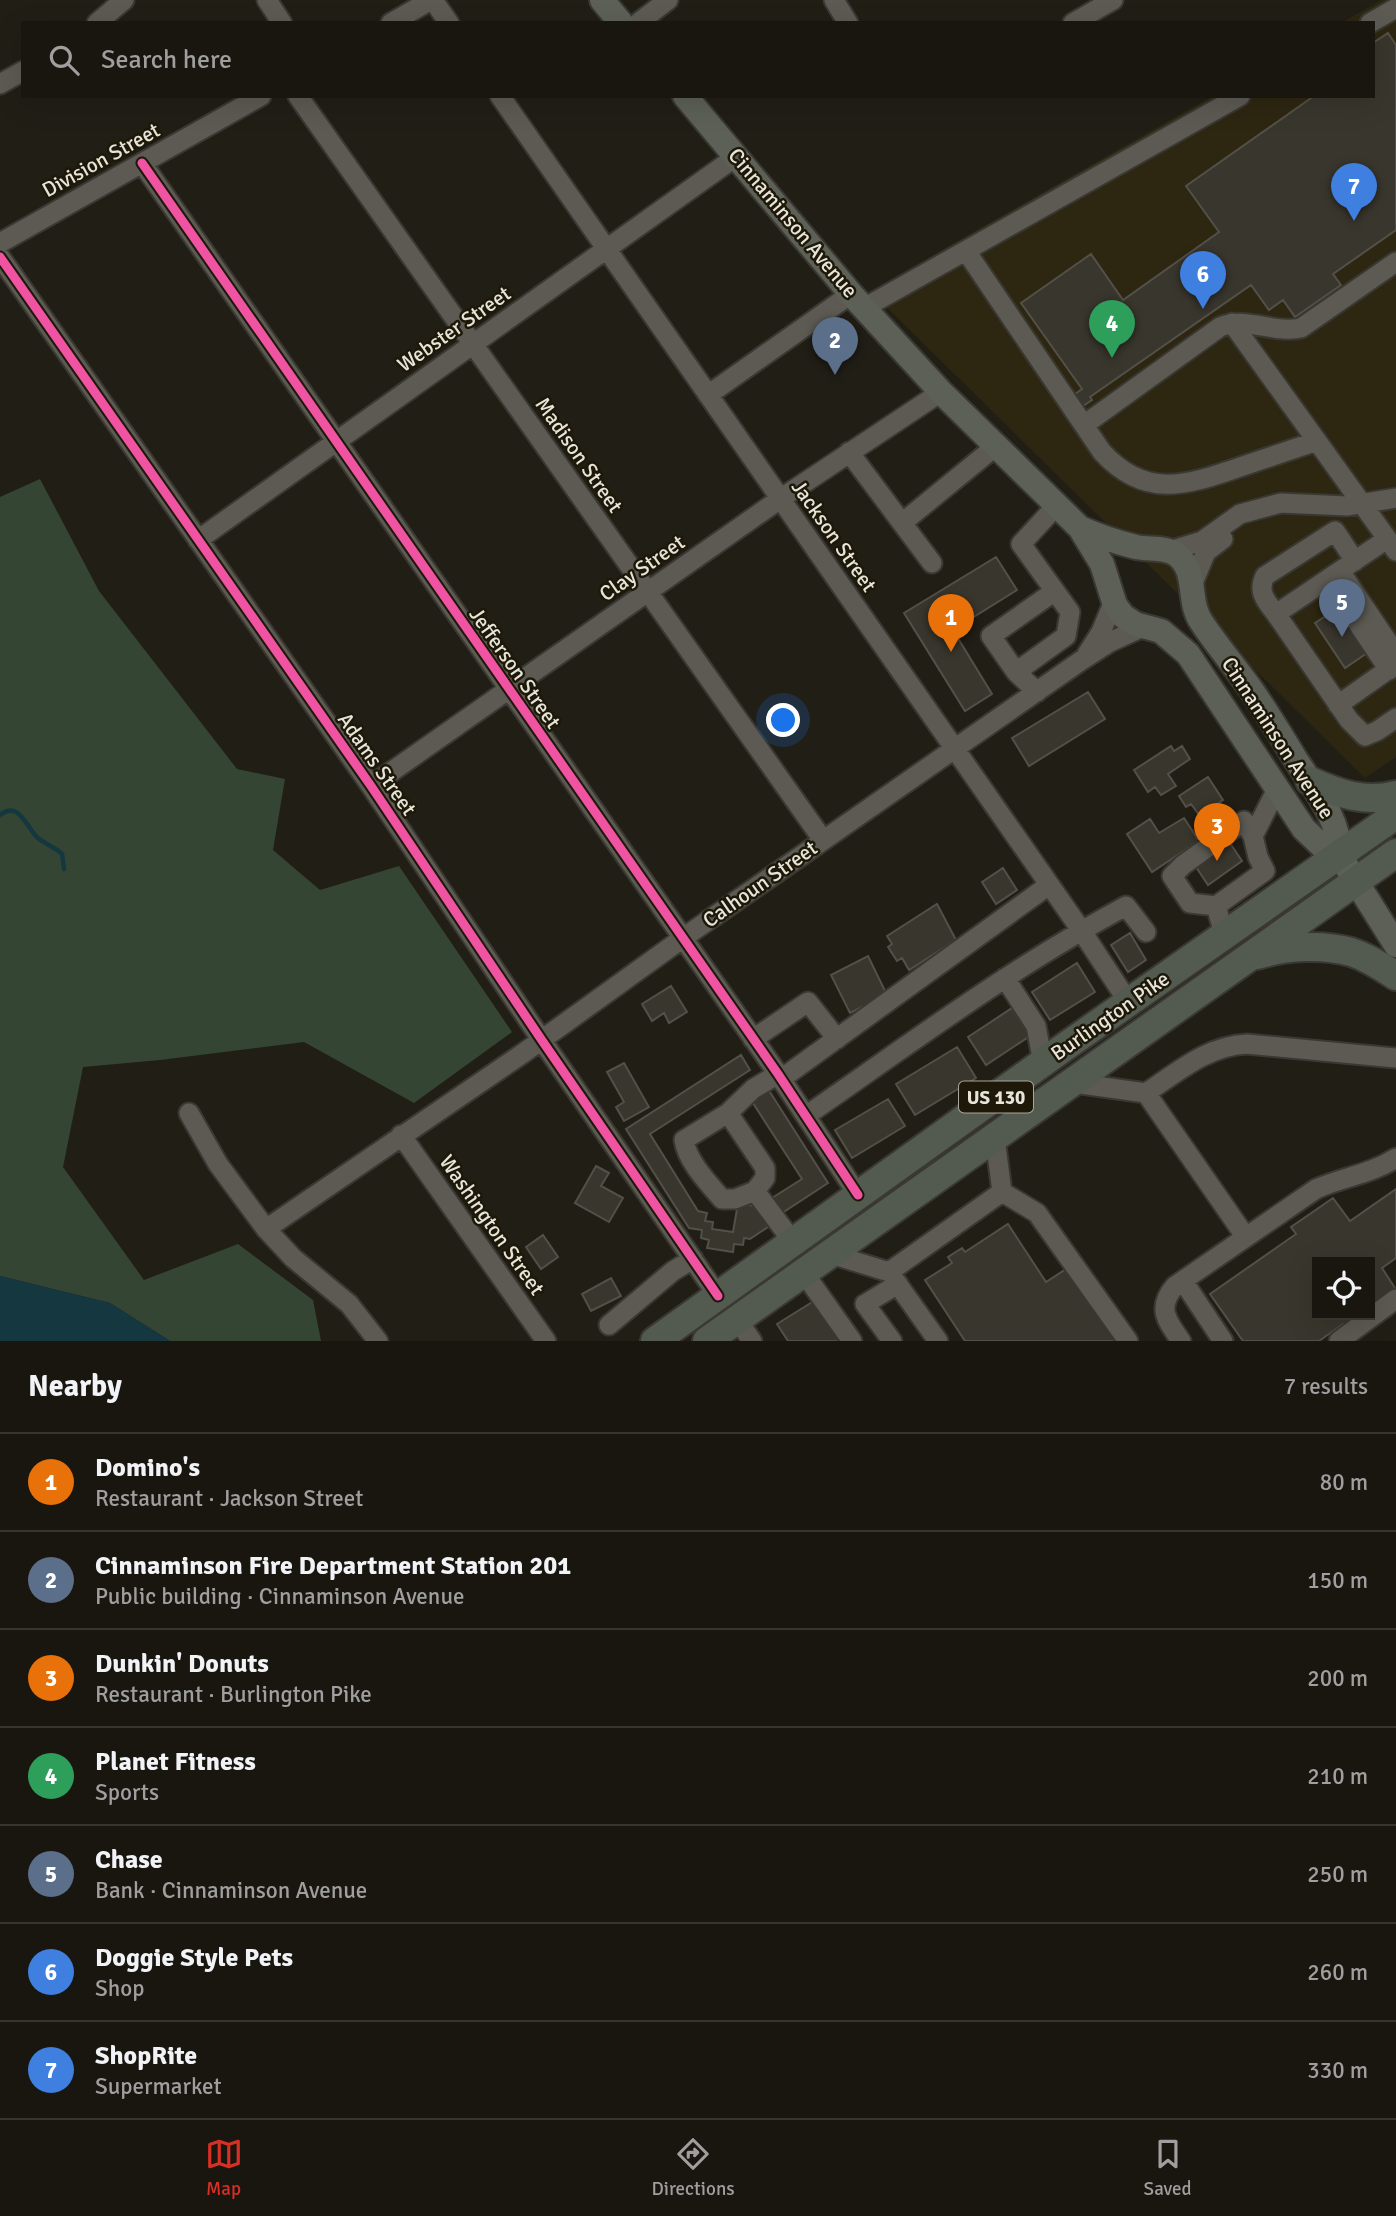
<!DOCTYPE html>
<html lang="en">
<head>
<meta charset="utf-8">
<style>
  :root { --surface:#191610; --page:#26231e; --text:#f1f3f6; --muted:#9f9f9f; --line:#373530; --accent:#d93025 }
  body { margin:0; font-family:Signika,sans-serif; background:var(--page); color:var(--text) }
  .controls { position:absolute; right:21px; bottom:21px; display:grid; overflow:hidden; border-radius:0px; box-shadow:0 7px 28px #0002 }
  .controls button { width:63px; height:63px; display:grid; place-items:center; padding:0; border:0; border-bottom:2px solid var(--line); background:var(--surface); color:var(--text); font:35px sans-serif }
  .you { position:absolute; left:784px; top:721px; width:24px; height:24px; margin:-18px; border:5px solid #fff; border-radius:50%; background:#1a73e8; box-shadow:0 0 0 10px #1a73e833 }
  .badge { display:grid; place-items:center; width:46px; height:46px; border-radius:50%; background:var(--accent); color:#fff; font-size:23px; font-weight:700 }
  .pin { position:absolute; translate:-50% -58px; filter:drop-shadow(0 2px 4px #0008) }
  .pin::after { content:''; position:absolute; top:37px; width:24px; height:21px; background:inherit; clip-path:polygon(0 0,100% 0,50% 100%) }
  .list { margin:0; padding:0; list-style:none }
  h2 { display:flex; justify-content:space-between; align-items:center; height:91px; margin:0; padding:0 28px; font-size:30px }
  h2 small { font-size:23px; font-weight:400; color:var(--muted) }
  .list li { display:grid; grid-template-columns:46px 1fr auto; gap:21px; align-items:center; box-sizing:border-box; height:98px; padding:0 28px; border-top:2px solid var(--line) }
  .list b { display:block; font-size:26px; white-space:nowrap }
  .list p { margin:0; font-size:23px; white-space:nowrap; color:var(--muted) }
  .list em { font-size:23px; font-style:normal; color:var(--muted) }
  .icon { flex:none; width:38px; height:38px; fill:none; stroke:currentColor; stroke-width:2; stroke-linecap:round; stroke-linejoin:round }
  .map { position:relative; flex:none; width:1396px; height:1341px; overflow:hidden }
  .search { position:absolute; background:var(--surface); box-shadow:0 7px 28px #0002; left:21px; right:21px; top:21px; height:77px; display:flex; align-items:center; gap:18px; box-sizing:border-box; padding:0 24px; border-radius:0px; color:var(--muted); font-size:26px }
  .sheet { height:777px; background:var(--surface) }
  nav { display:flex; justify-content:space-around; align-items:center; box-sizing:border-box; height:98px; border-top:2px solid var(--line); background:var(--surface); font-size:19px; color:var(--muted) }
  nav a { display:grid; justify-items:center; gap:4px }
  nav .on { color:var(--accent) }
  .map>svg:first-child { display:block }
</style>
</head>
<body>
<div class="map">
<svg width="1396" height="1341" viewBox="0 0 1396 1341">
  <rect width="100%" height="100%" fill="#211e16"/>
  <path fill="#2d2611" d="M1381 0H1396V757L1365 778 870 291 1212 96H1373V23H1341Z"/>
  <path fill="#354533" d="M40 479 99 591 237 769 285 779 273 850 320 890 399 866 512 1032 414 1103 304 1042 160 1060 83 1067 63 1167 144 1280 238 1244 313 1300 321 1341H170L110 1303 0 1276V497Z"/>
  <path fill="#143740" d="M0 1276 110 1303 170 1341H0Z"/>
  <g fill="none" stroke-linecap="round" stroke-linejoin="round">
    <path stroke="#143740" stroke-width="4.5" d="M0 815C19 800 26 827 38 838 45 844 55 847 62 854L64 869"/>
  </g>
  <path fill="#39362d" stroke="#525048" stroke-width="2" fill-rule="evenodd" d="M1388 33 1396 45V230L1333 274 1341 285 1295 317 1283 300 1269 310 1251 285 1090 397 1092 400 1080 408 1072 396 1082 389 1021 303 1091 254 1123 300 1219 232 1186 186 1314 96H1373V43Z
    M996 557 1017 590 953 630 992 694 965 711 904 613Z
    M1335 600 1370 651 1345 668 1315 623 1330 613 1326 607Z
    M1088 692 1105 719 1029 766 1012 738Z
    M1171 746 1174 751 1182 746 1190 759 1168 774 1176 786 1161 795 1155 787 1148 792 1134 770Z
    M1208 777 1223 800 1200 816 1191 804 1186 807 1179 796Z
    M1184 818 1199 841 1152 872 1127 834 1150 819 1159 833Z
    M1228 840 1242 861 1208 885 1194 864Z
    M1003 868 1017 890 996 904 982 882Z
    M937 904 956 940 909 970 902 958 897 961 888 947 892 944 887 936Z
    M1130 933 1146 960 1128 972 1111 945Z
    M868 956 887 995 850 1013 831 975Z
    M1077 963 1095 992 1050 1020 1032 992Z
    M671 986 687 1012 669 1023 664 1013 652 1021 642 1004Z
    M1012 1008 1030 1036 986 1065 968 1037Z
    M957 1047 976 1078 915 1115 896 1084Z
    M741 1055 750 1070 650 1134 698 1211 707 1213 705 1221 713 1222 712 1229 733 1232 738 1203 759 1207 771 1225 750 1239 744 1238 743 1245 734 1244 733 1252 707 1248 709 1240 701 1238 702 1230 689 1228 626 1129Z
    M624 1063 649 1107 624 1121 616 1107 624 1102 607 1072Z
    M768 1089 828 1183 782 1213 772 1198 802 1179 751 1100Z
    M888 1099 905 1126 852 1158 835 1130Z
    M596 1166 609 1173 601 1186 623 1198 609 1222 575 1203Z
    M1396 1189V1258L1382 1268 1395 1288 1384 1298 1387 1303 1349 1331 1343 1324 1319 1341H1243L1210 1294 1296 1234 1291 1227 1333 1198 1350 1221ZM1317 1262H1370V1315H1317Z
    M1008 1224 1046 1282 1069 1267 1118 1341H965L925 1280 952 1263 948 1257 962 1248 965 1252Z
    M543 1235 558 1257 541 1269 526 1247Z
    M611 1278 621 1296 591 1311 582 1294Z
    M817 1299 844 1341H788L777 1324Z"/>
  <g fill="none" stroke-linecap="round" stroke-linejoin="round">
    <g stroke="#3a3832" stroke-width="23">
      <path id="minor" d="M267 0 282 23
        M433 0 449 23
        M834 0 848 23
        M97 23 124 0
        M391 23 431 0
        M638 23 668 0
        M1073 23 1113 0
        M1370 23 1396 8
        M0 84 23 71
        M298 96 823 840
        M500 96 1081 930 1129 1003
        M142 163 778 1074 858 1195
        M0 243 261 96
        M966 251 1102 452C1146 500 1187 485 1240 467 1266 458 1291 450 1317 441
        M0 257 371 786 541 1039 718 1296
        M864 308 1240 96
        M1232 323 1396 551
        M708 395 851 294
        M1084 425 1220 327C1247 316 1274 334 1301 328L1396 262
        M849 452 902 523 996 446
        M902 523 932 563
        M1387 539 1276 614 1349 720 1365 736 1377 731 1396 718
        M198 540 737 156
        M1169 551 1202 541 1240 514 1281 503 1347 506 1396 498
        M1340 571 1396 654
        M1328 579 1389 670
        M1191 588 1206 552 1223 539
        M1276 614C1266 601 1257 592 1265 576L1335 531 1355 561
        M1087 654 1101 632 1114 601
        M1016 672 991 636 1055 591
        M1037 692 1016 672 1066 636 1070 612 1021 544 1057 505
        M1338 705 1396 664
        M371 786 780 499 941 392
        M1216 906 1190 903 1172 876 1183 865 1244 821 1253 836
        M1225 937 1216 906 1265 871 1258 857 1253 836 1277 789
        M1005 978 1036 1026 1043 1063
        M753 1039 808 1002 837 1039
        M778 1074 753 1089 728 1113 765 1168V1178L755 1191 793 1242
        M781 1079 1049 885
        M1074 1083 1146 1093C1179 1071 1207 1046 1247 1044L1396 1058
        M1146 1093 1245 1236
        M189 1113 218 1164 266 1229 293 1258 349 1304 378 1341
        M728 1113 684 1140C687 1161 708 1183 722 1199H735L755 1191
        M807 1115C911 1043 1014 966 1126 906L1146 932
        M401 1135 546 1341
        M995 1138 1002 1192
        M1002 1192 1037 1213 1128 1341
        M266 1229 522 1054 683 938 1082 660 1110 642 1145 626
        M831 1254 889 1272 938 1341
        M889 1272 1002 1192
        M804 1273 852 1341
        M1183 1281 1223 1341
        M737 1319 752 1341
        M609 1325 673 1271 693 1259
        M892 1341 865 1304 898 1284
        M1181 1341C1167 1321 1156 1308 1175 1286L1316 1189C1343 1177 1371 1174 1396 1158
        M1339 1341 1396 1299"/>
    </g>
    <g stroke="#3a3832" stroke-width="28">
      <path id="major" d="M602 0 621 23
        M685 96 851 294 941 392 1080 528 1102 564 1115 605 1123 616 1135 624 1161 631 1188 654 1304 829 1323 847 1340 856
        M1080 528C1098 536 1116 542 1136 547 1150 550 1165 546 1177 555 1199 573 1186 600 1202 623 1218 647 1237 669 1253 692 1268 714 1282 737 1296 760 1315 789 1340 820 1340 856L1396 945"/>
    </g>
    <g stroke="#3a3832" stroke-width="32">
      <path id="highway" d="M1310 781C1339 794 1365 803 1396 795
        M1257 955C1286 946 1322 944 1351 952 1367 957 1382 967 1396 976
        M655 1341 1066 1046 1396 815
        M707 1341 1396 853"/>
    </g>
    <use href="#minor" stroke="#5c5a53" stroke-width="19"/>
    <use href="#major" stroke="#5c6057" stroke-width="24"/>
    <use href="#highway" stroke="#535b51" stroke-width="28"/>
    <g stroke="#1d1808" stroke-width="13">
      <path id="cycleway" d="M142 163 778 1074 858 1195
        M0 257 371 786 541 1039 718 1296"/>
    </g>
    <use href="#cycleway" stroke="#f153a3" stroke-width="9"/>
  </g>
  <g text-anchor="middle" stroke-width="5" stroke-linejoin="round" paint-order="stroke">
    <rect fill="#1d1808" stroke="#aaa79a" stroke-width="2" x="959" y="1081.5" width="74" height="31" rx="5"/>
    <g font-size="19" font-weight="bold" fill="#e7e4d9">
      <text x="996" y="1104">US 130</text>
    </g>
    <g font-size="21" fill="#e7e4d9" stroke="#1d1808">
      <text transform="translate(101 160) rotate(-29)" y="7">Division Street</text>
      <text transform="translate(793 223) rotate(50)" y="7">Cinnaminson Avenue</text>
      <text transform="translate(454 329) rotate(-35)" y="7">Webster Street</text>
      <text transform="translate(579 455) rotate(55)" y="7">Madison Street</text>
      <text transform="translate(834 536) rotate(55)" y="7">Jackson Street</text>
      <text transform="translate(642 568) rotate(-35)" y="7">Clay Street</text>
      <text transform="translate(515 668) rotate(55)" y="7">Jefferson Street</text>
      <text transform="translate(1278 738) rotate(57)" y="7">Cinnaminson Avenue</text>
      <text transform="translate(377 764) rotate(55)" y="7">Adams Street</text>
      <text transform="translate(760 884) rotate(-35)" y="7">Calhoun Street</text>
      <text transform="translate(1110 1016) rotate(-35)" y="7">Burlington Pike</text>
      <text transform="translate(492 1225) rotate(55)" y="7">Washington Street</text>
    </g>
  </g>
</svg>
<div class="controls">
<button><svg class="icon" aria-label="locate" viewBox="0 0 24 24"><circle cx="12" cy="12" r="6"/><path d="M12 2v4M12 18v4M2 12h4M18 12h4"/></svg></button>
</div>
<div class="you"></div>
<div class="pin badge" style="left:951px;top:652px;background:#e8710a">1</div>
<div class="pin badge" style="left:835px;top:375px;background:#5c6f8a">2</div>
<div class="pin badge" style="left:1217px;top:861px;background:#e8710a">3</div>
<div class="pin badge" style="left:1112px;top:358px;background:#2e9e5b">4</div>
<div class="pin badge" style="left:1342px;top:637px;background:#5c6f8a">5</div>
<div class="pin badge" style="left:1203px;top:309px;background:#3f7fe0">6</div>
<div class="pin badge" style="left:1354px;top:221px;background:#3f7fe0">7</div>
<div class="search"><svg class="icon" aria-label="search" viewBox="0 0 24 24"><circle cx="10" cy="10" r="6"/><path d="M15 15l6 6"/></svg>Search here</div>
</div>
<section class="sheet">
<h2>Nearby<small>7 results</small></h2>
<ul class="list">
<li><span class="badge" style="background:#e8710a">1</span><div><b>Domino's</b><p>Restaurant · Jackson Street</p></div><em>80 m</em></li>
<li><span class="badge" style="background:#5c6f8a">2</span><div><b>Cinnaminson Fire Department Station 201</b><p>Public building · Cinnaminson Avenue</p></div><em>150 m</em></li>
<li><span class="badge" style="background:#e8710a">3</span><div><b>Dunkin' Donuts</b><p>Restaurant · Burlington Pike</p></div><em>200 m</em></li>
<li><span class="badge" style="background:#2e9e5b">4</span><div><b>Planet Fitness</b><p>Sports</p></div><em>210 m</em></li>
<li><span class="badge" style="background:#5c6f8a">5</span><div><b>Chase</b><p>Bank · Cinnaminson Avenue</p></div><em>250 m</em></li>
<li><span class="badge" style="background:#3f7fe0">6</span><div><b>Doggie Style Pets</b><p>Shop</p></div><em>260 m</em></li>
<li><span class="badge" style="background:#3f7fe0">7</span><div><b>ShopRite</b><p>Supermarket</p></div><em>330 m</em></li>
</ul>
</section>
<nav>
<a class="on"><svg class="icon" aria-label="map" viewBox="0 0 24 24"><path d="M3 6l6-2 6 2 6-2v14l-6 2-6-2-6 2zM9 4v14M15 6v14"/></svg>Map</a>
<a><svg class="icon" aria-label="directions" viewBox="0 0 24 24"><path d="M12 3l9 9-9 9-9-9zM9 14v-3h6M13 9l2 2-2 2"/></svg>Directions</a>
<a><svg class="icon" aria-label="saved" viewBox="0 0 24 24"><path d="M7 4h10v16l-5-4-5 4z"/></svg>Saved</a>
</nav>
</body>
</html>
